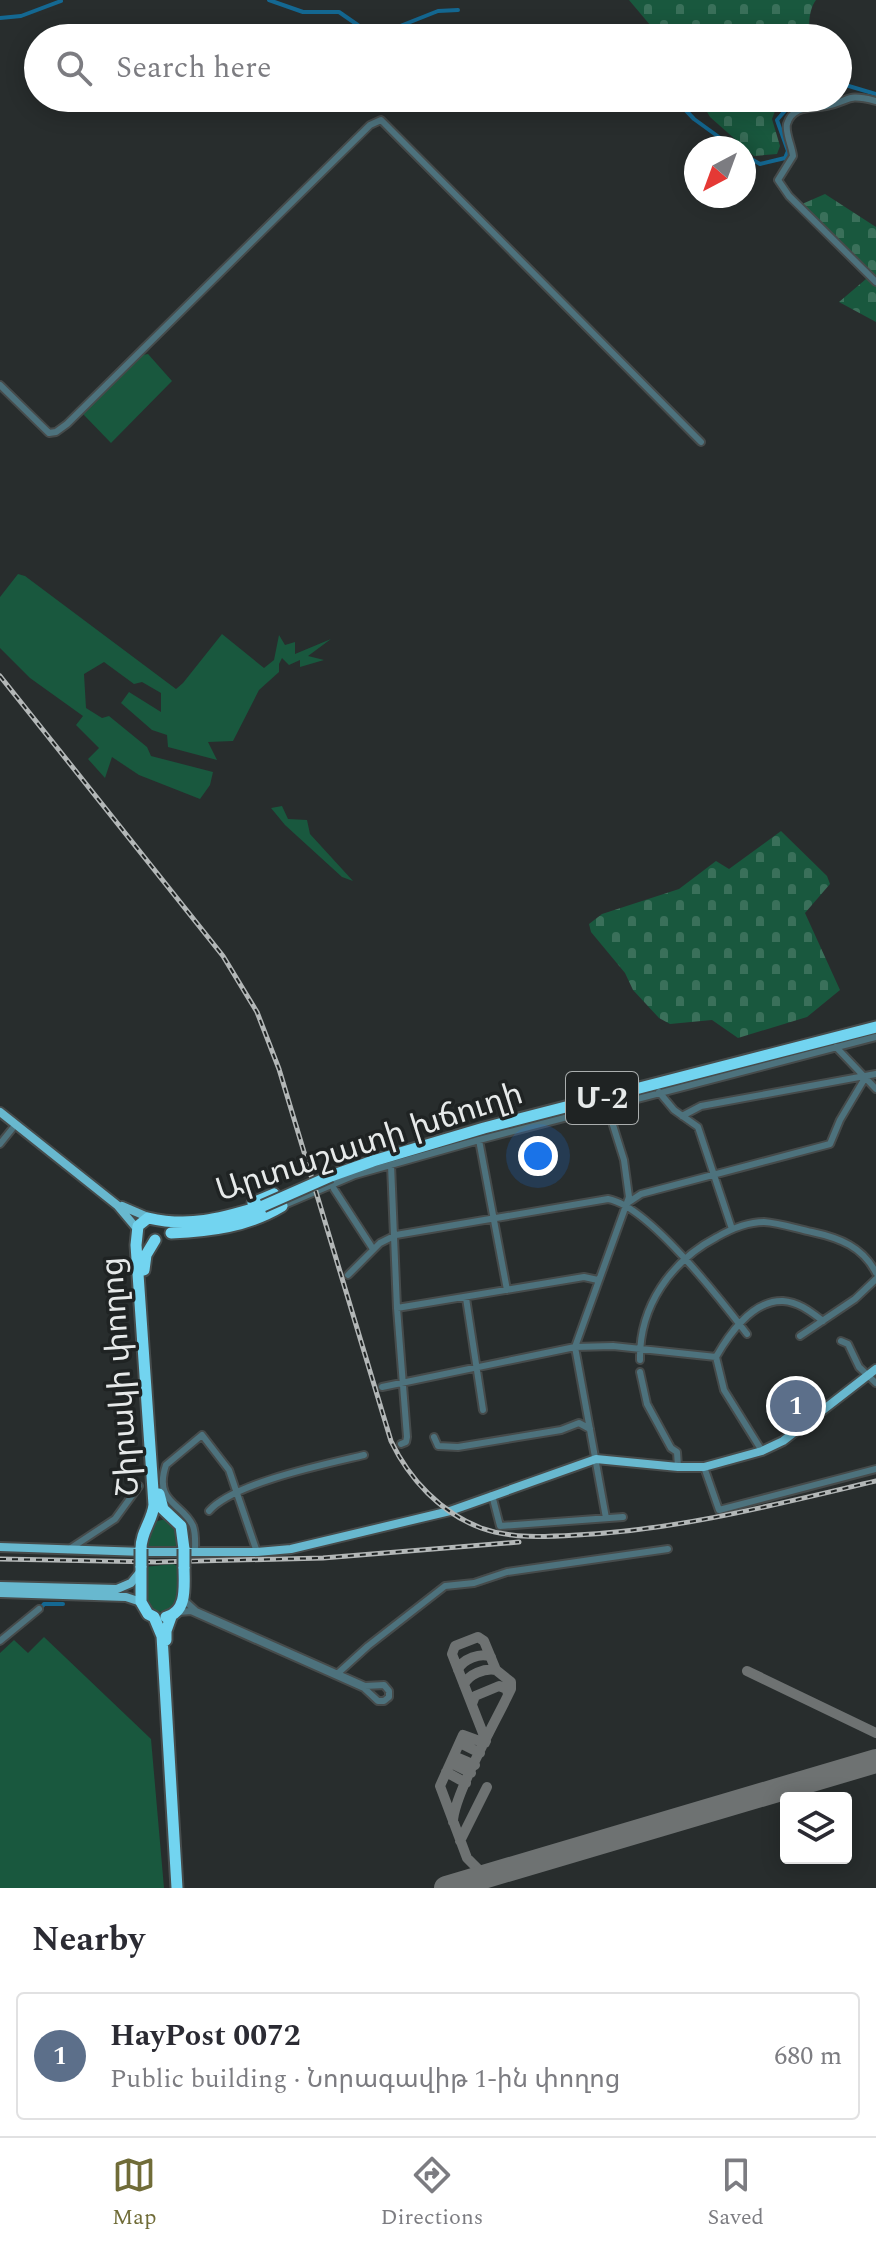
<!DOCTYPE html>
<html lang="en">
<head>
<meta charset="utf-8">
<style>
  :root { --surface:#fff; --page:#f7f7f7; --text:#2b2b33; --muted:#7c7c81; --line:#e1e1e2; --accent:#706c38 }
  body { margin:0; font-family:Spectral,"Noto Sans Armenian",serif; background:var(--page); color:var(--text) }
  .controls { position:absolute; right:24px; bottom:24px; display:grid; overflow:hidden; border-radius:8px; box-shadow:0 4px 20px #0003 }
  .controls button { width:72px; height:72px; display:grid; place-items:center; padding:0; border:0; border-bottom:2px solid var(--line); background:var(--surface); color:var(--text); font:40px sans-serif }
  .compass { position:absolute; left:684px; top:136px; width:72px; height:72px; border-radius:50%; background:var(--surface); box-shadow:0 4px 20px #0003; rotate:221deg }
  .you { position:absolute; left:538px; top:1156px; width:28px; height:28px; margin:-20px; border:6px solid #fff; border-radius:50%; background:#1a73e8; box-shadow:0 0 0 12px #1a73e833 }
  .badge { display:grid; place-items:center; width:52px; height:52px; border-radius:50%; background:var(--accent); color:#fff; font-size:26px; font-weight:700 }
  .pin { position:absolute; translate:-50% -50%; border:4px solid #fff; box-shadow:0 2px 8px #0006 }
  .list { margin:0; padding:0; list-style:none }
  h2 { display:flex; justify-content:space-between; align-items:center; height:104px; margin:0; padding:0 32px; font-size:34px }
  h2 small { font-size:26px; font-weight:400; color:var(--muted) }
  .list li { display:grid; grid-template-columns:52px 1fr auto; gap:24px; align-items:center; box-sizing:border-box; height:128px; margin:0 16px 16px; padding:0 16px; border:2px solid var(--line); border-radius:8px }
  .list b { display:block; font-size:30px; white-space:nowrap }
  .list p { margin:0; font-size:26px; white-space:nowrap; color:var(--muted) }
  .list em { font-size:26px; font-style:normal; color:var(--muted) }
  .icon { flex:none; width:44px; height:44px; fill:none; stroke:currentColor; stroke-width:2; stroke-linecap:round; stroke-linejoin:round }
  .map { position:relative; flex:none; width:876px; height:1888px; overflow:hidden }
  .search { position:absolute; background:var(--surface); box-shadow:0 4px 20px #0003; left:24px; right:24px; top:24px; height:88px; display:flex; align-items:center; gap:20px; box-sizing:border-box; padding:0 28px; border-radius:44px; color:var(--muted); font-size:30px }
  .sheet { height:248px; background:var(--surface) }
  nav { display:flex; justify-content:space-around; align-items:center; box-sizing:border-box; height:112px; border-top:2px solid var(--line); background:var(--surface); font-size:22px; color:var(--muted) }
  nav a { display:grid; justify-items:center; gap:4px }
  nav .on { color:var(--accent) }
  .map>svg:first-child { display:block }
</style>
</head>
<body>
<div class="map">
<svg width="876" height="1888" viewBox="0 0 876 1888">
  <defs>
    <pattern id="cemetery-stones" width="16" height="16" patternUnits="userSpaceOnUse" patternTransform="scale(2)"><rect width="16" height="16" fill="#19583e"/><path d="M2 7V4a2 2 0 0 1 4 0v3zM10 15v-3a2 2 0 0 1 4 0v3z" fill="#3a705a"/></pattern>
  </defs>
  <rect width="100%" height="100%" fill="#282d2d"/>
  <path fill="#19583e" d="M148 354 172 381 111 443 83 414 142 355Z
    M18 574 25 576 176 689 183 683 222 634 264 668 274 660 279 635 285 645 295 642V654L331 639 308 656 324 660 300 667V660L289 665 282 658 279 664V672L259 690 233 741 208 742 217 760 168 747 167 735 152 730 121 703 129 692 161 712V693L142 682 134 684 104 662 84 674 86 708 102 718 109 716 147 747 151 756 213 772 210 785 200 799 139 775 112 757 105 778 88 759 99 748 76 725 83 716 30 678 0 648V597Z
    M282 806 288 819 307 820 310 834 353 881 342 877 285 825 271 808Z
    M166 1519 175 1525 180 1549H145L153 1522Z
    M173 1564 180 1567 178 1604C142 1628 145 1591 144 1567Z
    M44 1637 151 1739 164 1888H0V1653L14 1640 28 1653Z"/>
  <path fill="url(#cemetery-stones)" d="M629 0H816C809 9 807 28 812 38H661Z
    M699 98H780L772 119 780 146 777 154 754 156 710 117Z
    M825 194 876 227V322L839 302 873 273 802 204Z
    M781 831 827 876 830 884 805 913 840 990 807 1017 738 1038 712 1020 670 1024 659 1018 633 990 625 973 591 932 589 924 602 914 679 889 716 861 729 869Z"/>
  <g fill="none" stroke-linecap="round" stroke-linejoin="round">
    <path stroke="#146892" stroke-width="4" d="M269 0 303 12H339L365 30 380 34 438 11 458 10
      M0 18 21 16 61 1
      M838 85 842 84 876 94
      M674 98 694 119 734 148
      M801 98 821 101 828 98
      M744 155 760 164 785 158 788 151 777 120 796 98
      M38 1612 44 1604H63"/>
    <path stroke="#6e7272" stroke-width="10" d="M458 1670C462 1659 481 1652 491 1657
      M747 1671 876 1733
      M464 1685C468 1674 485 1668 496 1670
      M472 1704 475 1696 499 1686 507 1689 508 1695
      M460 1743 480 1753
      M485 1743 463 1735 440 1786 467 1858 481 1872 497 1873
      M454 1756 475 1765
      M451 1763 471 1773
      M446 1772 466 1783
      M453 1822C453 1796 498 1717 511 1689V1682L496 1670 484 1641 478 1637 455 1646 452 1654 486 1741
      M460 1841 487 1787
      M475 1880 477 1888"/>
    <path stroke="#6e7272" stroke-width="24" d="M446 1888 876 1761"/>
    <g stroke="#464b4b" stroke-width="10">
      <path id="minor" d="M876 101C844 93 852 101 826 106 811 109 793 105 787 124 785 133 792 146 793 156L778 180 789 196 876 282
        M0 385 49 433 56 432 67 424 370 125 381 120 701 442
        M836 1047 876 1089
        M659 1092 674 1110 698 1127 732 1229
        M682 1116 701 1106 876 1074
        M479 1140 507 1290
        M0 1144 16 1124
        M391 1165 397 1308 407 1437 406 1442 401 1444
        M334 1189 373 1249
        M629 1202 641 1194 830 1144 840 1120 865 1078
        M282 1206 355 1175 479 1140 876 1037
        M348 1275 380 1243 396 1235 608 1199C648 1206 721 1300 747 1334
        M466 1298 483 1410
        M397 1308 584 1277 598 1280
        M800 1336 855 1299 876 1279
        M841 1341 848 1344 859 1367 876 1383
        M640 1360C639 1306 671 1261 717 1237 731 1229 747 1222 764 1222 780 1223 797 1229 812 1232 840 1238 863 1247 876 1273
        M640 1372 647 1404 671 1448 677 1452 678 1467
        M382 1387 575 1347 613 1346 716 1357
        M434 1437 438 1446 458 1447 561 1430 579 1423 590 1429
        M762 1451 724 1390 716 1357C729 1334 753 1300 783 1301 799 1302 811 1312 823 1321
        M704 1467 719 1510 876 1469
        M492 1495 500 1526 623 1517
        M209 1511C233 1483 326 1464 364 1455
        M606 1518 575 1347 629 1197 624 1160 607 1106
        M68 1550 115 1519 139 1486
        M195 1552C195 1544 196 1534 193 1526 183 1503 153 1503 166 1465L202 1435 229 1470 257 1552
        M179 1612 191 1611 364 1688 378 1701H384L389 1697V1691L384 1685 365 1686 196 1611 184 1600
        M0 1641 39 1609
        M336 1675 368 1646 445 1586 474 1583 507 1572 668 1549"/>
    </g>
    <g stroke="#464b4b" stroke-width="12">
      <path id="major" d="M0 1112 117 1205 138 1230
        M122 1206 150 1218
        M0 1547 143 1552H257L291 1549 450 1511 596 1459 678 1467H704L762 1451 783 1441 876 1369
        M0 1586 117 1589 131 1583 140 1572
        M0 1593 126 1597 141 1602"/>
    </g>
    <g stroke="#464b4b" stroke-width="15">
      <path id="highway" d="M331 1176 373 1161 484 1128 876 1027
        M171 1233C211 1231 247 1227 282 1206L274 1194 253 1203
        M144 1270 146 1255 155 1240
        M159 1494 163 1509 181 1526 184 1549
        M141 1549C141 1531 152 1522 154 1505L136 1245 138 1226 148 1218C191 1228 222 1218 263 1206
        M141 1566V1602L148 1614 154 1617 162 1636 177 1888
        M166 1617C188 1612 184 1585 184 1567
        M166 1640V1631L171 1617"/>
    </g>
    <use href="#minor" stroke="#4d727d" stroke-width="6"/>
    <use href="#major" stroke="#68b8cf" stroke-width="8"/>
    <use href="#highway" stroke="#72d4f0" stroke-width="11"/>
    <g stroke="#b3b7b7" stroke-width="5">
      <path id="rail" d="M0 676 223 956 257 1012 279 1069 391 1441C409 1479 441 1513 481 1528 512 1539 544 1537 577 1535 678 1530 778 1504 876 1481
        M0 1559 156 1562 323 1558 519 1542"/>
    </g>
    <use href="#rail" stroke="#1f2323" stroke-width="2" stroke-dasharray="6" stroke-linecap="butt"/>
    <g stroke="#464b4b" stroke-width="15" stroke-linecap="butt">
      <path id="highway-bridge" d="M263 1206 331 1176
        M184 1549V1567
        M141 1566V1549"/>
    </g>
    <use href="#highway-bridge" stroke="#72d4f0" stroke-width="11"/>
  </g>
  <g text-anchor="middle" stroke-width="7" stroke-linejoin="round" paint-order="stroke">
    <rect fill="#1f2323" stroke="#aaaeae" stroke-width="2" x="566" y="1072" width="72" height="52" rx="6"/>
    <g font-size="30" font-weight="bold" fill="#e6e9e9">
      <text x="602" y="1108">Մ-2</text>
    </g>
    <g font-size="32" fill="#e6e9e9" stroke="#1f2323">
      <text transform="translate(369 1141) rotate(-18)" y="11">Արտաշատի խճուղի</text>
      <text transform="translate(119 1377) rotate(-94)" y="11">Շիրակի փողոց</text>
    </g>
  </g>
</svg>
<div class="controls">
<button><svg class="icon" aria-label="layers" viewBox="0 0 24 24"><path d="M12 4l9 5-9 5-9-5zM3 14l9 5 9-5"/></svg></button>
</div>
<svg class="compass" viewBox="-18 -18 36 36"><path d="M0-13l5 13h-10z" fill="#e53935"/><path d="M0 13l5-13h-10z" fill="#7c7c81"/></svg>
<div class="you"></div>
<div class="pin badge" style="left:796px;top:1406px;background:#5c6f8a">1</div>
<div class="search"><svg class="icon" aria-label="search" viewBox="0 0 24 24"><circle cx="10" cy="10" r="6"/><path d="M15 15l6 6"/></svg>Search here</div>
</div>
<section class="sheet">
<h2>Nearby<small></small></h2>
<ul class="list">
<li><span class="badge" style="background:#5c6f8a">1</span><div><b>HayPost 0072</b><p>Public building · Նորագավիթ 1-ին փողոց</p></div><em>680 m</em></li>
</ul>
</section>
<nav>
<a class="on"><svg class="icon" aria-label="map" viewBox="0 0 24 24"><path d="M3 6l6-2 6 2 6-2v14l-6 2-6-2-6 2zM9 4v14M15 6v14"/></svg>Map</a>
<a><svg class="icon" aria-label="directions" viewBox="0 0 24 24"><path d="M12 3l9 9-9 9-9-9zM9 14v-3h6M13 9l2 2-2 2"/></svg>Directions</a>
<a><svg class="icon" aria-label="saved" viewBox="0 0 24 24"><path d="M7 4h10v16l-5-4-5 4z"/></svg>Saved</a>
</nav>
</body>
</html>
